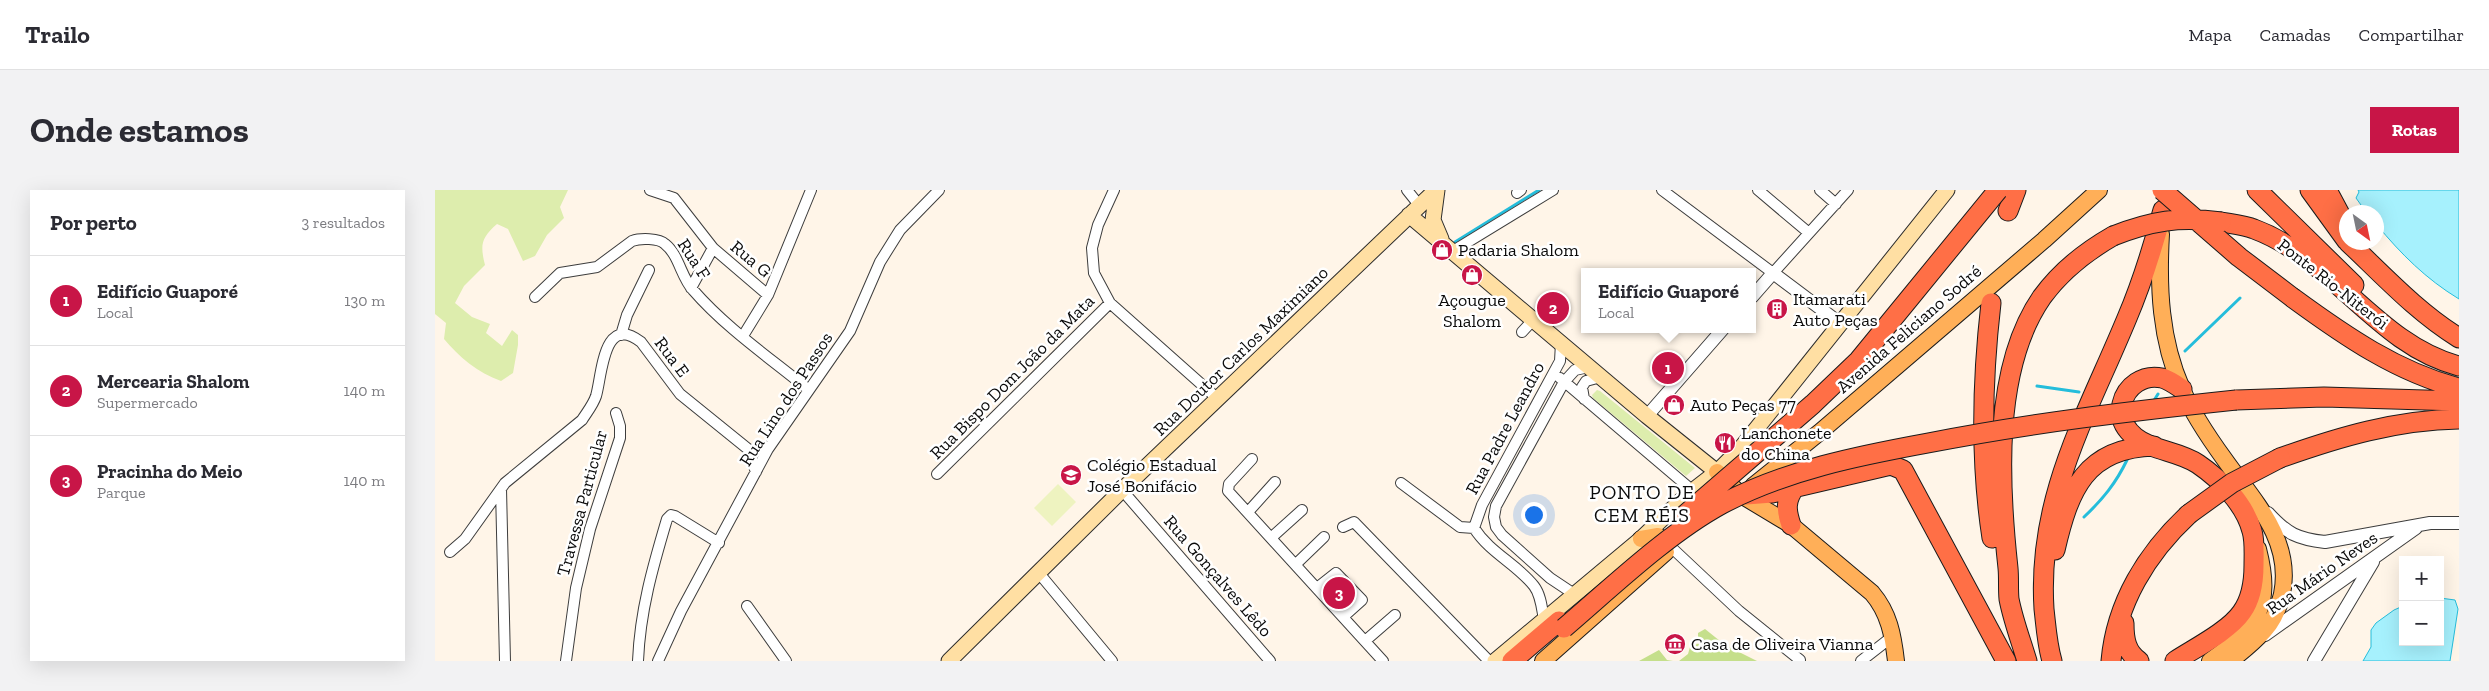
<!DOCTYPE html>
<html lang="pt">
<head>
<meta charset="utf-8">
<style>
  :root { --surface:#fff; --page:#f2f2f3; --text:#2b2b33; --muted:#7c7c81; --line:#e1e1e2; --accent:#c81547 }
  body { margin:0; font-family:"Zilla Slab",serif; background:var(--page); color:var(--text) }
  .controls { position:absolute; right:15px; bottom:15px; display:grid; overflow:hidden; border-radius:0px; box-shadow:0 5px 20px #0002 }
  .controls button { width:45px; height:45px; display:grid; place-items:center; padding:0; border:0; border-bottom:1px solid var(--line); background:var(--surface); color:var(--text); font:25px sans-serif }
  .compass { position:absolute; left:1904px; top:15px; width:45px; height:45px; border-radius:50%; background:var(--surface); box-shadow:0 5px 20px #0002; rotate:147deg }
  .you { position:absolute; left:1098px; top:324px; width:18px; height:18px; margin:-12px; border:4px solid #fff; border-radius:50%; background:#1a73e8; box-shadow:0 0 0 8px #1a73e833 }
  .badge { display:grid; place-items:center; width:32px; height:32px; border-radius:50%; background:var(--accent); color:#fff; font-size:16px; font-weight:700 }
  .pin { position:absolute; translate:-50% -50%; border:2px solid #fff; box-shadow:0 1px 5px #0006 }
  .popup { position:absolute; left:1146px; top:78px; width:175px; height:65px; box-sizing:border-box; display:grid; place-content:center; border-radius:0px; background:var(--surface); filter:drop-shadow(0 1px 4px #0005); font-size:16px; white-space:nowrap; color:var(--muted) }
  .popup b { font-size:19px; color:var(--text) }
  .popup::after { content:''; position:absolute; left:50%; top:100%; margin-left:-10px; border:10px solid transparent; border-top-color:var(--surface) }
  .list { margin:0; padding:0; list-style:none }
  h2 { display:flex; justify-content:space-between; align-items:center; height:65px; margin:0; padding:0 20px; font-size:21px }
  h2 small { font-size:16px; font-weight:400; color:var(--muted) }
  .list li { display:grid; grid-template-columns:32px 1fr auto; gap:15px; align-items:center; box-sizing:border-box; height:90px; padding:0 20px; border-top:1px solid var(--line) }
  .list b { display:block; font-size:19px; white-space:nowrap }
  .list p { margin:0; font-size:16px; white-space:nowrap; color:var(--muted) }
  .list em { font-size:16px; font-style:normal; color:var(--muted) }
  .map { position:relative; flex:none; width:2024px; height:471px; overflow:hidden; border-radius:0px }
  header { display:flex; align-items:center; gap:30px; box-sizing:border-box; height:70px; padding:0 25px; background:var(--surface); border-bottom:1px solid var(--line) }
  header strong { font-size:24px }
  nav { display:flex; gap:28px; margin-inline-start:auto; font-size:18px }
  .intro { display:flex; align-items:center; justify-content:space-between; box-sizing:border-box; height:120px; padding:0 30px }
  h1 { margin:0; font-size:35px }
  .button { padding:12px 22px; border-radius:0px; background:var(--accent); color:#fff; font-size:18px; font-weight:700 }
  main { display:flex; gap:30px; padding:0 30px }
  aside { flex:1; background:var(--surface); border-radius:0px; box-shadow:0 5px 20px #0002 }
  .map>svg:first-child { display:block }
</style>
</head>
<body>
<header>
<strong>Trailo</strong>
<nav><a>Mapa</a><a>Camadas</a><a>Compartilhar</a></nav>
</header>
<div class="intro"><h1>Onde estamos</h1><a class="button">Rotas</a></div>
<main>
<aside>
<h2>Por perto<small>3 resultados</small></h2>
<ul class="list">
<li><span class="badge">1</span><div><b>Edifício Guaporé</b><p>Local</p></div><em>130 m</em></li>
<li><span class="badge">2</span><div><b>Mercearia Shalom</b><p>Supermercado</p></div><em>140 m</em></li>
<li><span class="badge">3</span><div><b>Pracinha do Meio</b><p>Parque</p></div><em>140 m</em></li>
</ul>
</aside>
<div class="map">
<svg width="2024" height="471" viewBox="0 0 2024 471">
  <rect width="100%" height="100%" fill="#fff5e8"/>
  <path fill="#ddedad" d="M0 0H133L125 17 129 28 112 45 100 66 88 71 73 39 62 34C46 48 45 55 50 75L29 96 20 113 37 127 55 134 51 143 67 156 77 140 83 145V155L78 183 66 191C43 183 23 166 9 149L11 133 0 124Z
    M1162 200 1165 201 1260 278 1251 286 1158 208 1157 205Z"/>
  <path fill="#c5df8b" d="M1270 439 1290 455 1322 471H1244L1253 464 1255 457 1267 452 1263 447V443Z
    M1224 460 1232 470 1238 471H1204Z"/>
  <path fill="#eef3c0" d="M623 294 641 312 617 336 599 318Z"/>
  <path fill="#a6f1fd" stroke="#25bddb" d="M1923 0H2024V109C1991 89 1966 64 1942 35V22H1931L1921 8 1924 2Z
    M2005 408 2020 410 2023 419 2015 471H1928L1936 457V440L1941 433 1959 420 1968 416V452H2005Z"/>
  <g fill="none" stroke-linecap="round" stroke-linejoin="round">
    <path stroke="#25bddb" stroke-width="3" d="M1020 52 1104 0
      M1750 161 1805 108
      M1602 196 1644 202
      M1718 212 1723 204
      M1649 327C1668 309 1681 293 1692 270"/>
    <g stroke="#3d3d3d" stroke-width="12">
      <path id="minor" d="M215 0 239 8 278 58 333 105
        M679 0 663 35 657 58 659 83 675 113 783 209
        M972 0 984 15
        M1227 0 1338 83 1413 0
        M1323 0 1374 43
        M1385 0 1401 14
        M1082 3 1086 0
        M1018 61 1118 0
        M256 98 278 58
        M100 107 125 83 162 77 197 51C205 48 224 48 230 54 244 65 246 87 258 100 291 138 335 168 374 200
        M1087 142 1098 130
        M186 145 192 125 214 80
        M308 146 333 105 376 0
        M1125 188 1258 301
        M1149 209 1147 197 1151 191 1166 187
        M817 269 794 294 793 301 948 471
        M502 284 675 113
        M966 293 1025 337 1039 338
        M66 299 70 471
        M687 300 835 471
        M813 322 840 292
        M908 337 919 332 1054 471
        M837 347 867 320
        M1237 358 1304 421 1365 470
        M15 362 30 349 70 293 147 230C152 222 158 215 161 206 167 186 168 122 206 152L245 204 313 259 321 282
        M861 374 889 347
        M603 382 677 471
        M882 398 901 383 927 410 908 427
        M1139 404 1115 388 1067 345 1061 337 1059 327 1061 316 1129 192 1140 180 1154 177
        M312 416 351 471
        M1109 430C1107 419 1106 405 1099 396 1082 374 1055 363 1039 338L1047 315 1125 171 1126 153
        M930 451 960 425
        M131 471 141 398 155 339 185 248V236L181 223
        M203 471C205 421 218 376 232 329L236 325 240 326 284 353
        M223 471 246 421 333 259 415 141 445 72 465 40 504 0
        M1426 471 1458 446"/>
    </g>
    <g stroke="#3d3d3d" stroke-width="14">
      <path id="tertiary" d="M1317 107 1338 83 1406 134
        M1212 226 1288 139
        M1833 323C1852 344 1863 349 1890 352L1995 333H2024
        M1830 445 1981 338
        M1879 471 1938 372"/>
    </g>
    <g stroke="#2c2c2c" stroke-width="17">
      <path id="secondary" d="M1002 0 998 30 1006 49
        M974 25 1212 226 1282 282
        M514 471 687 300 1001 0
        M1060 471 1206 349 1251 306 1282 282 1306 258 1512 0"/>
    </g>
    <g stroke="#1b1b1b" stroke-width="18">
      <path id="primary" d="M1726 44C1723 97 1725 149 1747 199 1758 225 1774 248 1790 270 1819 311 1858 350 1847 404 1844 418 1838 431 1829 441 1819 452 1807 462 1795 471
        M1282 282 1306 305 1356 335 1437 403C1454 423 1458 445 1461 471
        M1318 296 1385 242 1609 50 1664 0
        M1206 349 1223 346 1229 352 1227 363
        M1108 471 1231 362
        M1775 471C1822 437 1838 418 1823 359"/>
    </g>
    <g stroke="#1b1b1b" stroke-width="21">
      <path id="motorway" d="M1822 0 1919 95
        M1875 0 1912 51
        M1892 0 1908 30
        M1573 21 1581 0
        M1786 32C1797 34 1809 35 1819 39 1898 68 1942 155 2024 176
        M1913 52C1949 86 1982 122 2024 148
        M1858 108C1910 146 1962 182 2024 198
        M1556 113C1547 191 1545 270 1557 348
        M1801 210 1889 207 2024 211
        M1845 268C1904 247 1961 230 2024 229
        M1311 305 1337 303 1456 275 1468 280 1571 471
        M1356 335C1351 320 1350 311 1360 297
        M1620 360C1634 300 1650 258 1719 256
        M1689 433C1689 449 1691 462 1704 471
        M1077 471 1124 431
        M1592 471C1586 451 1578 430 1574 409 1573 399 1574 388 1573 378 1564 295 1557 179 1607 107 1626 81 1650 62 1678 46
        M1617 471C1612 454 1611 436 1609 419 1602 308 1651 227 1692 128 1707 93 1718 57 1728 20
        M1676 471C1681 413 1712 363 1754 324
        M1740 471C1760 458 1794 441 1807 422 1817 408 1819 392 1819 375 1819 364 1820 351 1817 341 1810 314 1785 289 1763 274 1744 261 1717 261 1700 247 1689 238 1684 227 1687 214 1691 196 1708 184 1727 188 1734 190 1741 195 1747 199"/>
    </g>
    <use href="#minor" stroke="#fff" stroke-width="10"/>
    <use href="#tertiary" stroke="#fff" stroke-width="12"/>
    <use href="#secondary" stroke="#ffdfa3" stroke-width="15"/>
    <use href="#primary" stroke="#ffaf58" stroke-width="16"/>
    <use href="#motorway" stroke="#ff6f46" stroke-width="19"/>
    <g stroke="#1b1b1b" stroke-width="21" stroke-linecap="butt">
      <path id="motorway-bridge" d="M1727 0 1804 67 1858 108
        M1678 46C1716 31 1745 26 1786 32
        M1754 324 1797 293 1845 268
        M1245 329 1378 214 1424 170 1563 0
        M1129 438C1177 397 1232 344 1287 314 1352 280 1422 266 1493 253 1595 233 1697 221 1801 210"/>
    </g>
    <use href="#motorway-bridge" stroke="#ff6f46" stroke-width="19"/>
  </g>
  <defs>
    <g id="shop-disc" transform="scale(1.125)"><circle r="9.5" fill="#c81547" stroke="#fff"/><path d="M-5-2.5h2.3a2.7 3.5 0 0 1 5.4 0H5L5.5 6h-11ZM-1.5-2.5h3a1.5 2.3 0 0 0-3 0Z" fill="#fff"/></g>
    <g id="building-disc" transform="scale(1.125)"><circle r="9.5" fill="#c81547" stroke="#fff"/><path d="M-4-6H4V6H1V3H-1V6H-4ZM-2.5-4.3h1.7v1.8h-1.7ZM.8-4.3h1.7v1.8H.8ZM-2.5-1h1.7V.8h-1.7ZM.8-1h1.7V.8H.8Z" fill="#fff"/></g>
    <g id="restaurant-disc" transform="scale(1.125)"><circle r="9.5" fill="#c81547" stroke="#fff"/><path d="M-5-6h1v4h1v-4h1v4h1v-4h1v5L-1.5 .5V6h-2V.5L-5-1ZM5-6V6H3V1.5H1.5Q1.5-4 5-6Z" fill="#fff"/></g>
    <g id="school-disc" transform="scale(1.125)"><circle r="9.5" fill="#c81547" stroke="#fff"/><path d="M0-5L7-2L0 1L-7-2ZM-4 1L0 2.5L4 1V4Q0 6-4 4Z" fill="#fff"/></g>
    <g id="museum-disc" transform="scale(1.125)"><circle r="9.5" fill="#c81547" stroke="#fff"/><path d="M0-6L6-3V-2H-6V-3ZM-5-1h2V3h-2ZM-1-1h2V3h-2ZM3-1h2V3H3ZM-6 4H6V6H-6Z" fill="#fff"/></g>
  </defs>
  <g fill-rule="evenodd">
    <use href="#shop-disc" x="1007" y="60"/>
    <use href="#shop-disc" x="1037" y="85"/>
    <use href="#building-disc" x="1342" y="119"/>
    <use href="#shop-disc" x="1239" y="215"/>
    <use href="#restaurant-disc" x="1290" y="253"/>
    <use href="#school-disc" x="636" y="285"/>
    <use href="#museum-disc" x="1240" y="454"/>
  </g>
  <g text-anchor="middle" stroke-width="5" stroke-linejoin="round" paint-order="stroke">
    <g font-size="18" fill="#0a0a0a" stroke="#fff" text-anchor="start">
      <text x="1023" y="66">Padaria Shalom</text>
      <text x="1358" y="115">Itamarati<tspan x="1358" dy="21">Auto Peças</tspan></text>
      <text x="1037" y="116" text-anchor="middle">Açougue<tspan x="1037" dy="21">Shalom</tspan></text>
      <text x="1255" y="221">Auto Peças 77</text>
      <text x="1306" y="249">Lanchonete<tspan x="1306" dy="21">do China</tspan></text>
      <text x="652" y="281">Colégio Estadual<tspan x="652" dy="21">José Bonifácio</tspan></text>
      <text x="1256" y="460">Casa de Oliveira Vianna</text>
    </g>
    <g font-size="18" fill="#0a0a0a" stroke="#fff">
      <text transform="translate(259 69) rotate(57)" y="6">Rua F</text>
      <text transform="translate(316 69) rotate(40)" y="6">Rua G</text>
      <text transform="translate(1898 94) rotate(38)" y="6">Ponte Rio-Niterói</text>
      <text transform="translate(1474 139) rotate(-41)" y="6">Avenida Feliciano Sodré</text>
      <text transform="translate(806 161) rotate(-44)" y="6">Rua Doutor Carlos Maximiano</text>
      <text transform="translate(237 167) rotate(53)" y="6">Rua E</text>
      <text transform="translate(577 187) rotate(-45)" y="6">Rua Bispo Dom João da Mata</text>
      <text transform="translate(351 209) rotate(-57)" y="6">Rua Lino dos Passos</text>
      <text transform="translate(1070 238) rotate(-62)" y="6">Rua Padre Leandro</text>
      <text transform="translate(147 313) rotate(-75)" y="6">Travessa Particular</text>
      <text transform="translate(1887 383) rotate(-35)" y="6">Rua Mário Neves</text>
      <text transform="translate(783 386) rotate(49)" y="6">Rua Gonçalves Lêdo</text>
    </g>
    <g font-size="20" letter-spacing="1" fill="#0a0a0a" stroke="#fff">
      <text x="1207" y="309">PONTO DE<tspan x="1207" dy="23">CEM RÉIS</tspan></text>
    </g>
  </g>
</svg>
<div class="controls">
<button>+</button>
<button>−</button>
</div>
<svg class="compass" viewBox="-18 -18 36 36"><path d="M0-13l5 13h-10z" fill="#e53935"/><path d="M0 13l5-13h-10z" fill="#7c7c81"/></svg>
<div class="you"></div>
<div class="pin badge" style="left:1233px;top:178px">1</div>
<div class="popup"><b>Edifício Guaporé</b>Local</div>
<div class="pin badge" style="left:1118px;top:118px">2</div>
<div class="pin badge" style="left:904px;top:403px">3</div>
</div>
</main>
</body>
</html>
